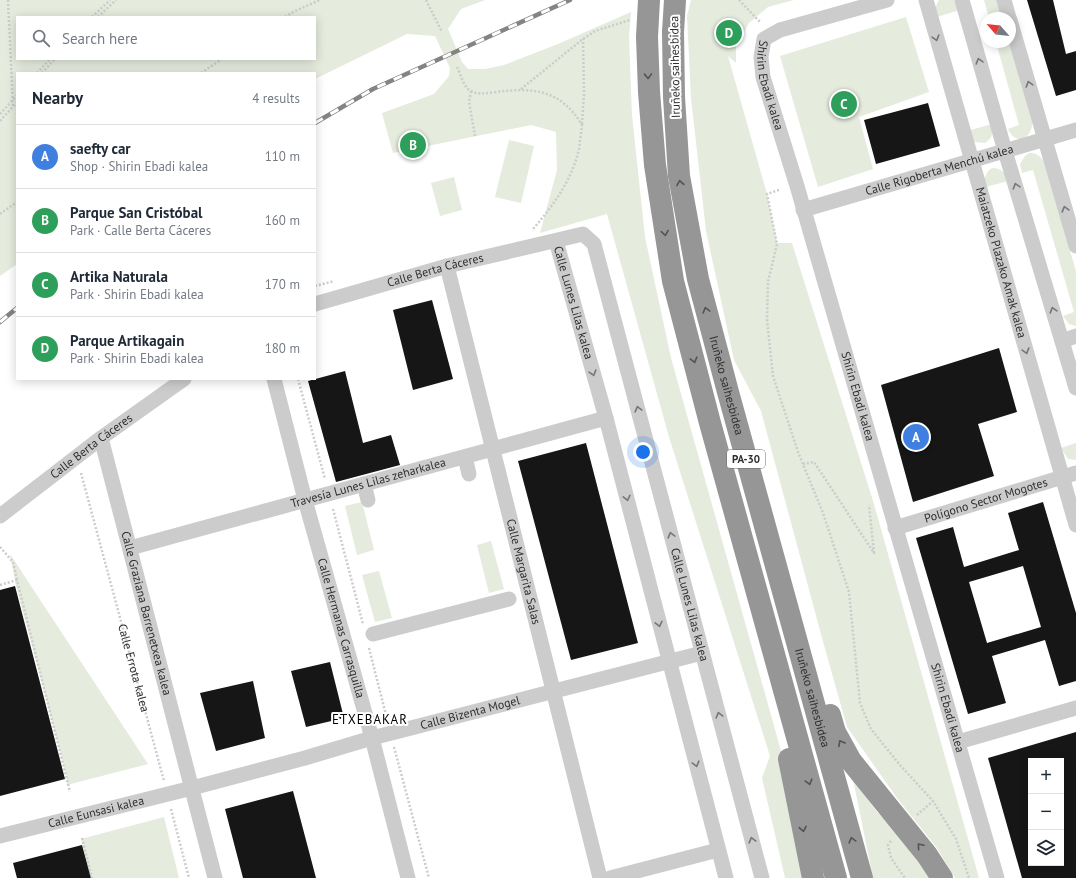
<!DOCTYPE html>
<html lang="en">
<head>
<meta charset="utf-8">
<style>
  :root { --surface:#fff; --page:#f2f2f3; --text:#1f2937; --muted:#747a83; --line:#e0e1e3; --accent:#d83e4f }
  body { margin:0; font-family:"PT Sans",sans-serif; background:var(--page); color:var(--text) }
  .controls { position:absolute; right:12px; bottom:12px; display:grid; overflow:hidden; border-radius:0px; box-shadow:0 2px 10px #0003 }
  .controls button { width:36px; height:36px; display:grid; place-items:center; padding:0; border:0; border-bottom:1px solid var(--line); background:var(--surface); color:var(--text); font:20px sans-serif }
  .compass { position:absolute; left:980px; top:12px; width:36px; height:36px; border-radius:50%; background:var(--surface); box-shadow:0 2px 10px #0003; rotate:298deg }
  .you { position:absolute; left:643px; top:452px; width:14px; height:14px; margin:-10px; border:3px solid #fff; border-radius:50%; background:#1a73e8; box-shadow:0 0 0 6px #1a73e833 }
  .badge { display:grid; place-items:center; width:26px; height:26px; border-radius:50%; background:var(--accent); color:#fff; font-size:13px; font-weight:700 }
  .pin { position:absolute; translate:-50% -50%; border:2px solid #fff; box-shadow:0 1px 4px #0006 }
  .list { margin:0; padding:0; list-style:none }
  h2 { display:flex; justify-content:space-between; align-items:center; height:52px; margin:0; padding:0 16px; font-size:17px }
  h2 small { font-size:13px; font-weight:400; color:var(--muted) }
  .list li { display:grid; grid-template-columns:26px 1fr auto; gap:12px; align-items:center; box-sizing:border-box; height:64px; padding:0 16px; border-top:1px solid var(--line) }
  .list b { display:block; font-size:15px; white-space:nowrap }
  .list p { margin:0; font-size:13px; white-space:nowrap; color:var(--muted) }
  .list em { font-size:13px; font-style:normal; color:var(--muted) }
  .icon { flex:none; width:22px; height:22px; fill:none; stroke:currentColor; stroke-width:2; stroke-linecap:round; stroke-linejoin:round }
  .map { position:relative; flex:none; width:1076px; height:878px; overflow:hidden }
  .search { position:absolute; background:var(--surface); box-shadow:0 2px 10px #0003; left:16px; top:16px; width:300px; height:44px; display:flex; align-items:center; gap:10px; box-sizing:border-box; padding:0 14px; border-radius:0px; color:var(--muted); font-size:15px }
  .panel { position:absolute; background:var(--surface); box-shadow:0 2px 10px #0003; left:16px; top:72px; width:300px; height:308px; border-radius:0px }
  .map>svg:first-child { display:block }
</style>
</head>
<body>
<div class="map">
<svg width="1076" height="878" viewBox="0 0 1076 878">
  <rect width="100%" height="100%" fill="#fff"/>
  <path fill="#e5ebdd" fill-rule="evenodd" d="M0 0H485L461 9 448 29 462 62 468 69H485L504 65 558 44 631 12 629 36 632 115 645 237 671 358 783 758 804 878H785L762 778 770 756 669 437 607 214 540 233 557 170 556 132 531 125 393 153 382 113 434 94 449 76 450 68 435 36 407 34 315 79V73H17V264L0 276ZM17 17H315V59H17Z
    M691 0H794L768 7 749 23 736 46V63L728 56 767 194 777 243H792L874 504 979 878H955L937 848 897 798 847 727 822 638 761 411 734 360 706 231 691 98 687 16Z
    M939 0H954L960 10 937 17 935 8Z
    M984 0H997L1002 18H989Z
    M906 17 929 92 859 117 873 169 818 187 780 56Z
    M996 42H1009L1032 122C1033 131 1025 144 1014 137 1012 136 1009 131 1008 129L1019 125Z
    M992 124C993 133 993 137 985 143L974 142 967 131Z
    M509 140 534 146 521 203 495 197Z
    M1029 153C1037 153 1039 155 1044 162L1076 271V326L1069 324 1063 316 1074 312 1033 170 1022 173 1020 164 1025 156Z
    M992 168C1001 168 1005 172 1008 181L986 187 984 179 988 171Z
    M454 177 462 210 440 216 431 183Z
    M1076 443V460L1068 459 1061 448Z
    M362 502 374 550 357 555 345 506Z
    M491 541 504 589 489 593 477 545Z
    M10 554 148 764 67 785V778L16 586Z
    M379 571 392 618 375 622 362 575Z
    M853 779 877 812 911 845 929 878H873Z
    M164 817 179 878H91L81 839Z"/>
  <path fill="#161616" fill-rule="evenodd" d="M1027 0H1053L1066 54 1076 51V90L1056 96Z
    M928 103 940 146 876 164 864 120Z
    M432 300 453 379 413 390 393 310Z
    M999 348 1017 412 978 424 994 476 913 502 881 385Z
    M345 371 363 443 391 435 400 465 336 482 308 381Z
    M586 443 638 643 571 660 518 461Z
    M1043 502 1076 613V681L1059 686 1045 640 992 656 1006 703 968 714 916 538 953 527 964 567 1019 550 1008 513ZM1023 566 1041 627 987 643 969 582Z
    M15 586 65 779 0 796V590Z
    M330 662 344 718 306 727 291 671Z
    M253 681 265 738 216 751 200 693Z
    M1076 732V878H1022L988 758ZM1031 761H1061V863H1031Z
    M293 791 316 878H243L225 809Z
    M82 845 91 878H17L13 863Z"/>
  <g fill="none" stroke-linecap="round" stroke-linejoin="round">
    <g stroke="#ccc" stroke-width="2.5" stroke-dasharray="2 2" stroke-linecap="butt">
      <path d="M8 0 13 106"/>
      <path d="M426 0 442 32"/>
      <path d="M739 0 761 23"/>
      <path d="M92 17 110 0"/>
      <path d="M98 17 116 0"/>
      <path d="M285 17 295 11 320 0"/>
      <path d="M457 67C460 73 463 84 468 89 477 96 486 93 497 92 534 87 561 90 582 125 581 133 580 141 579 149 572 180 553 206 533 229V231"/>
      <path d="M37 73 50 59"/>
      <path d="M42 73 55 59"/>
      <path d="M201 73 222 59"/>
      <path d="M521 89 583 39 595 31 630 20"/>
      <path d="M471 91 469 102 475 136"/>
      <path d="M0 114 17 95"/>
      <path d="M0 121 17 102"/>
      <path d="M582 124 584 95 583 39"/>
      <path d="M779 190 767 194 777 244 768 282 767 320 773 376 798 452 823 513 849 592 860 703 871 729 900 765 933 801 956 839 969 878"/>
      <path d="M0 214 17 202"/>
      <path d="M315 286 334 281"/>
      <path d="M298 379 325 479"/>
      <path d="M803 464 814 462 874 553 869 505"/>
      <path id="s1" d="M81 473 164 781"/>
      <path d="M333 509 363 624"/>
      <path d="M0 547 13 562 17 580"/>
      <path d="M0 585 17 580 70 792"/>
      <path d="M369 648 387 719"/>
      <path d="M394 747 429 878"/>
      <path d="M171 809 189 878"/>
      <path d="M917 815 933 801"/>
      <path d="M82 838 92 878"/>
      <path d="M891 841 888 845 891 858 905 878"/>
    </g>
    <g stroke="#ccc" stroke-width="15">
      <path id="s2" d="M887 0 780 30 764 39 761 57 763 77 797 186 997 878"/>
      <path id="s3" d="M926 0 1076 525"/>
      <path d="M962 0 1005 151 1076 388"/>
      <path d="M1004 0 1009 18"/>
      <path d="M1010 20 1076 246"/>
      <path id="s4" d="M803 210 1076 130"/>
      <path id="s5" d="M556 241 606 418 726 878"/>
      <path id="s6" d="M447 266 600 878"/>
      <path id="s7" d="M315 304 447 266 583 234 594 244 762 878"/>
      <path d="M1062 341 1076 336"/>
      <path id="s8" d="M274 379 305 500 372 738 408 878"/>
      <path id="s9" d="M101 438 215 878"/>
      <path d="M465 457 469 474"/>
      <path d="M364 484 368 500"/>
      <path id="s10" d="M0 516 101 438 184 379"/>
      <path id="s11" d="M895 528 1076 473"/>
      <path id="s12" d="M130 548 606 418"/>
      <path d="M373 634 509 599"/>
      <path d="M958 742 1076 708"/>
      <path id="s13" d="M0 836 192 788 305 758 372 738 702 653"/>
      <path d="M610 878 718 850"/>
    </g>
    <g stroke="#969696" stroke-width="22">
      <path id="s14" d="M673 32 674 97 679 176 698 279 728 392 862 878"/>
      <path d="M647 37 649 92 655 165 673 281 710 423 836 878"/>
      <path d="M830 715 835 732 851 761 927 855 942 878"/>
      <path d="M789 759 813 878"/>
    </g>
    <g stroke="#848484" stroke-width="4.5">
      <path id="rail" d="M315 123 373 89 570 0
        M0 322 17 308"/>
    </g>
    <use href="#rail" stroke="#fff" stroke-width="3" stroke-dasharray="9" stroke-linecap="butt"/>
    <path stroke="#969696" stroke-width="22" d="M673 32 675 0
      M647 37 649 0"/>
  </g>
  <defs><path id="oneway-chevron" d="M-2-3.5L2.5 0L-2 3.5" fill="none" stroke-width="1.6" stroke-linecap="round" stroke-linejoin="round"/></defs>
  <g stroke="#767676">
    <use href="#oneway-chevron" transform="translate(936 38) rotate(74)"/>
    <use href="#oneway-chevron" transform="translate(979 61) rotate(-106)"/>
    <use href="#oneway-chevron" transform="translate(1029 84) rotate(-107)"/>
    <use href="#oneway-chevron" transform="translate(1016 186) rotate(-107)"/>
    <use href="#oneway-chevron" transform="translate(1065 209) rotate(-106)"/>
    <use href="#oneway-chevron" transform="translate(1053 310) rotate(-107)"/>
    <use href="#oneway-chevron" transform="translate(1026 351) rotate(74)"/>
    <use href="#oneway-chevron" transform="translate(593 373) rotate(74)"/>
    <use href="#oneway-chevron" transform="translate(638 409) rotate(-105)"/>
    <use href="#oneway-chevron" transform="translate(627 498) rotate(76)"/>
    <use href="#oneway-chevron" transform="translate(671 535) rotate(-105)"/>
    <use href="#oneway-chevron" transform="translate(659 624) rotate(76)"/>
    <use href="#oneway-chevron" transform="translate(719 715) rotate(-105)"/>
    <use href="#oneway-chevron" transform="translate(696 764) rotate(75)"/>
    <use href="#oneway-chevron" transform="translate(752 840) rotate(-105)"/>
  </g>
  <g stroke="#535353">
    <use href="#oneway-chevron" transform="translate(648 76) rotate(88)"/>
    <use href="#oneway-chevron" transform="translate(680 183) rotate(-100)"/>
    <use href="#oneway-chevron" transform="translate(665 233) rotate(81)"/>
    <use href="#oneway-chevron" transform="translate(706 310) rotate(-105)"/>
    <use href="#oneway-chevron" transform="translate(694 360) rotate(75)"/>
    <use href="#oneway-chevron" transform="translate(841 743) rotate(-119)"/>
    <use href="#oneway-chevron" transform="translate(809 782) rotate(75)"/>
    <use href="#oneway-chevron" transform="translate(803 829) rotate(79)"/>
    <use href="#oneway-chevron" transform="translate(852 840) rotate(-105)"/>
    <use href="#oneway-chevron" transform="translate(920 846) rotate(-130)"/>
  </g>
  <g text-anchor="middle" stroke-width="4" stroke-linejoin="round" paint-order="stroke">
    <rect fill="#fff" stroke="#6d6d6d" stroke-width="1" x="727" y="450" width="38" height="18" rx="3"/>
    <g font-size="11" font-weight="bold" fill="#2f2f2f">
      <text x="746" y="463">PA-30</text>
    </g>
    <g font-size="12" fill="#2f2f2f" stroke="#fff">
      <text transform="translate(675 67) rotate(-91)" y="4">Iruñeko saihesbidea</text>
      <text dy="4" stroke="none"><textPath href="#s2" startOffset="177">Shirin Ebadi kalea</textPath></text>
      <text dy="4" stroke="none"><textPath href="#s4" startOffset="142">Calle Rigoberta Menchú kalea</textPath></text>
      <text dy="4" stroke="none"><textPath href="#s3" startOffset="273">Maiatzeko Plazako Amak kalea</textPath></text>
      <text dy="4" stroke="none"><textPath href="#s7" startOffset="125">Calle Berta Cáceres</textPath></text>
      <text dy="4" stroke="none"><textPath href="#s5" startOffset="64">Calle Lunes Lilas kalea</textPath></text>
      <text dy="4" stroke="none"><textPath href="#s14" startOffset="359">Iruñeko saihesbidea</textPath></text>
      <text dy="4" stroke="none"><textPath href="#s2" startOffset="501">Shirin Ebadi kalea</textPath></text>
      <text dy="4" stroke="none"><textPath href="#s10" startOffset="115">Calle Berta Cáceres</textPath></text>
      <text dy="4" stroke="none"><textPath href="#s12" startOffset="247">Travesía Lunes Lilas zeharkalea</textPath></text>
      <text dy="4" stroke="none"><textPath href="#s11" startOffset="95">Polígono Sector Mogotes</textPath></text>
      <text dy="4" stroke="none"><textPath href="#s6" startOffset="315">Calle Margarita Salas</textPath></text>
      <text dy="4" stroke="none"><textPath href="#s7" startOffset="665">Calle Lunes Lilas kalea</textPath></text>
      <text dy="4" stroke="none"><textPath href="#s9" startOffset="181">Calle Graziana Barrenetxea kalea</textPath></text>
      <text dy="4" stroke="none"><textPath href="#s8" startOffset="258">Calle Hermanas Carrasquilla</textPath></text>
      <text dy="4" stroke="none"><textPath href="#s1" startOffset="202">Calle Errota kalea</textPath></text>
      <text dy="4" stroke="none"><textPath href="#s14" startOffset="683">Iruñeko saihesbidea</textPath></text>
      <text dy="4" stroke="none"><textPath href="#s2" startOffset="825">Shirin Ebadi kalea</textPath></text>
      <text dy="4" stroke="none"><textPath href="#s13" startOffset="486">Calle Bizenta Mogel</textPath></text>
      <text dy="4" stroke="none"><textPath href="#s13" startOffset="99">Calle Eunsasi kalea</textPath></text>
    </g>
    <g font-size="13" letter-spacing="1" fill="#000" stroke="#fff">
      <text x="370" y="724">ETXEBAKAR</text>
    </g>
  </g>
</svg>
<div class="controls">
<button>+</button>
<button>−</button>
<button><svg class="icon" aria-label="layers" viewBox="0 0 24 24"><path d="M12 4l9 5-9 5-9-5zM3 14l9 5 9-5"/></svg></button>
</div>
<svg class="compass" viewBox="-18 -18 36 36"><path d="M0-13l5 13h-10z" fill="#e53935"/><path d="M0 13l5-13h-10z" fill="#747a83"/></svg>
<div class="you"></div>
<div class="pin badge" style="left:916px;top:437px;background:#3f7fe0">A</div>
<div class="pin badge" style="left:413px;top:145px;background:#2e9e5b">B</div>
<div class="pin badge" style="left:844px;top:104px;background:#2e9e5b">C</div>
<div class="pin badge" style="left:729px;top:33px;background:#2e9e5b">D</div>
<div class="search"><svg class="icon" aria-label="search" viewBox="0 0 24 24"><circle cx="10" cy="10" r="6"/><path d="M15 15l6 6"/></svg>Search here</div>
<section class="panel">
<h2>Nearby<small>4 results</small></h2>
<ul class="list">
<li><span class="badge" style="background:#3f7fe0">A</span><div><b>saefty car</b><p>Shop · Shirin Ebadi kalea</p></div><em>110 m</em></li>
<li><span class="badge" style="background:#2e9e5b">B</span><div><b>Parque San Cristóbal</b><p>Park · Calle Berta Cáceres</p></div><em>160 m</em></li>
<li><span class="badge" style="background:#2e9e5b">C</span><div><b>Artika Naturala</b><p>Park · Shirin Ebadi kalea</p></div><em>170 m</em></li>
<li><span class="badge" style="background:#2e9e5b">D</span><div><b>Parque Artikagain</b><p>Park · Shirin Ebadi kalea</p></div><em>180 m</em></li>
</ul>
</section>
</div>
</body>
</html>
